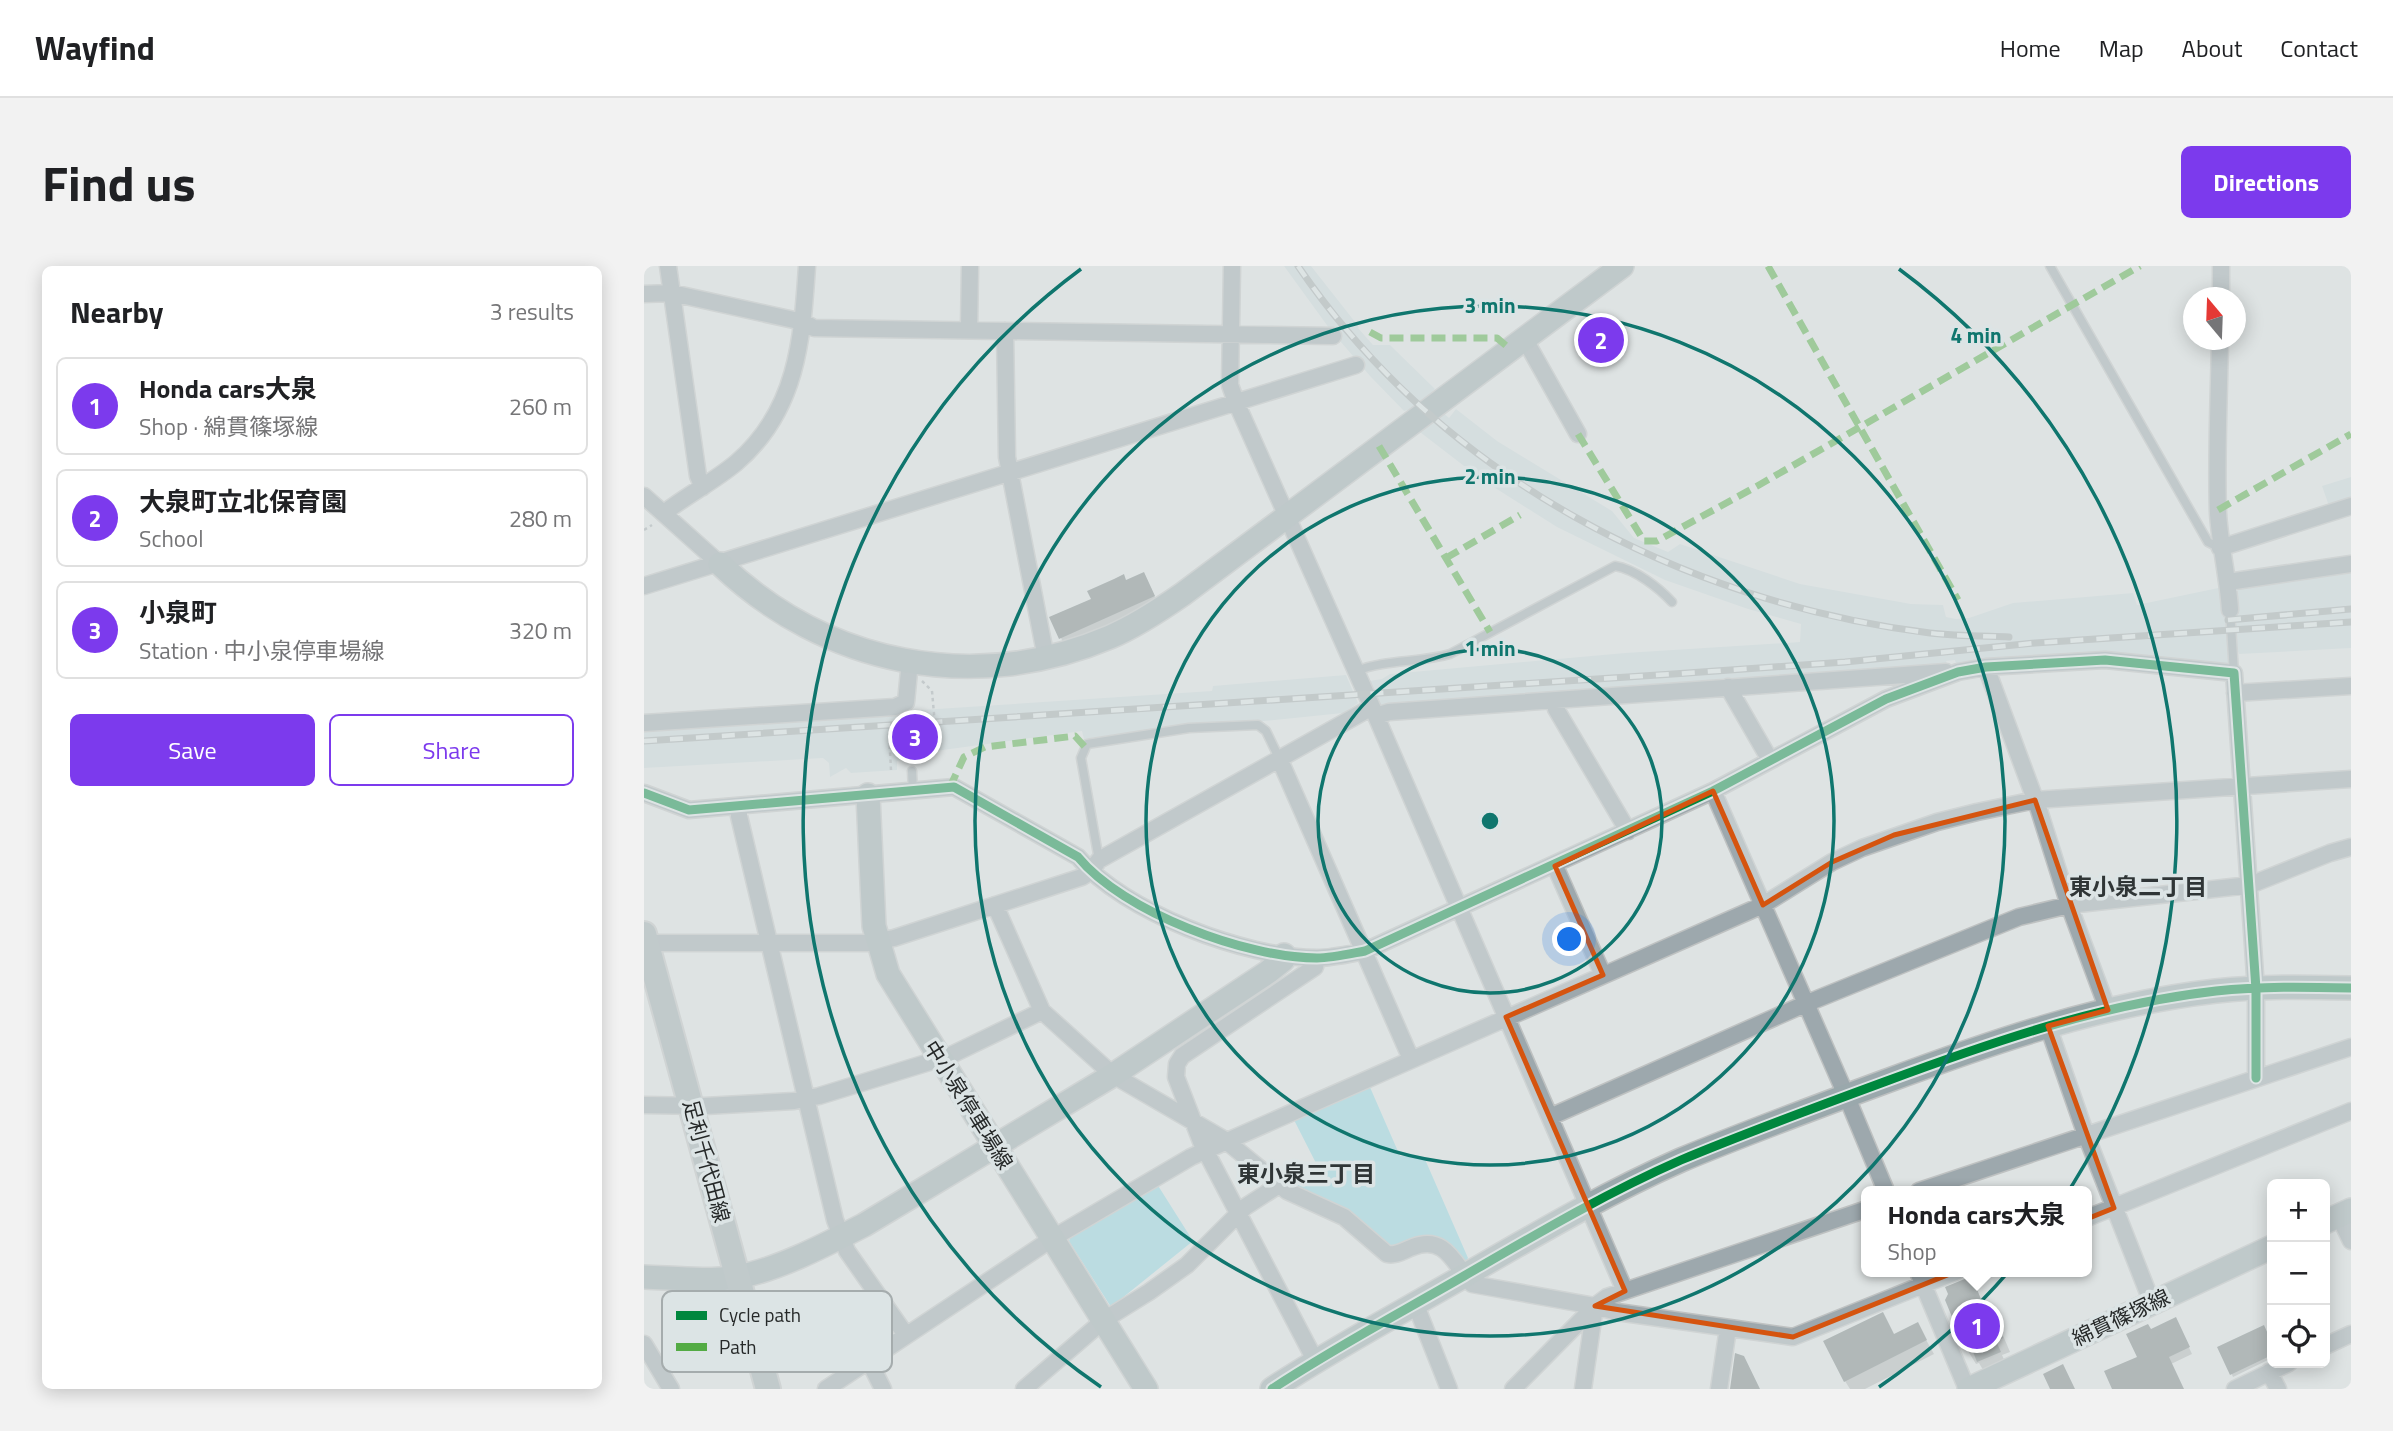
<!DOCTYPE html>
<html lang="en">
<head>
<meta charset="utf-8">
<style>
  :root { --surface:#fff; --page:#f2f2f2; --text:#202124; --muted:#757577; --line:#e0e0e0; --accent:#7c3aed }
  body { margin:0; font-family:"Titillium Web","Noto Sans JP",sans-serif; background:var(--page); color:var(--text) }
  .controls { position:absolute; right:21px; bottom:21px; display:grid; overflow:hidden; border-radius:10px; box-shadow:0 4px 18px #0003 }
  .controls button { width:63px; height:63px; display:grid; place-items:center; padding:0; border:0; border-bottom:2px solid var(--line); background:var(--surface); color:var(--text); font:35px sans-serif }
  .compass { position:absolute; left:1539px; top:21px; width:63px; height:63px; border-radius:50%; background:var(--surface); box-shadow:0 4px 18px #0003; rotate:341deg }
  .you { position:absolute; left:926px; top:674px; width:24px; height:24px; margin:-18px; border:5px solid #fff; border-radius:50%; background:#1a73e8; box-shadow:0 0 0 10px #1a73e833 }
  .badge { display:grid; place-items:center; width:46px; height:46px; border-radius:50%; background:var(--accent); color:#fff; font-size:23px; font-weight:700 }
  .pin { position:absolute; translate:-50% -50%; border:4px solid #fff; box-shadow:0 2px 7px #0006 }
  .popup { position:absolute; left:1217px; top:920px; width:231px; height:91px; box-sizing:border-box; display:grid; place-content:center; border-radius:10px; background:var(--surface); filter:drop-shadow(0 2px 5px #0005); font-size:23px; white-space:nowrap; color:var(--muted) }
  .popup b { font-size:26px; color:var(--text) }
  .popup::after { content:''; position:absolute; left:50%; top:100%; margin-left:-14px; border:14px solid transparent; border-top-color:var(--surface) }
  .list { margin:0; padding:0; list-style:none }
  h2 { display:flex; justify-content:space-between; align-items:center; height:91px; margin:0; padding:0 28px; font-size:30px }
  h2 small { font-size:23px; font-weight:400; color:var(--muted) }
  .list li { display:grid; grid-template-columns:46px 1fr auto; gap:21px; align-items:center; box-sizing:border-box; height:98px; margin:0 14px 14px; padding:0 14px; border:2px solid var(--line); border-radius:10px }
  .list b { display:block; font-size:26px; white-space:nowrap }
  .list p { margin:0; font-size:23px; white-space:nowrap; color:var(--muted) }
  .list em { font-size:23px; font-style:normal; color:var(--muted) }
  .actions { display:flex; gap:14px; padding:21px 28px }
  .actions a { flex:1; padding:16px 0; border:2px solid var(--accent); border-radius:10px; text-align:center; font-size:24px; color:var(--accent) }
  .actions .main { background:var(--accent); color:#fff }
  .icon { flex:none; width:38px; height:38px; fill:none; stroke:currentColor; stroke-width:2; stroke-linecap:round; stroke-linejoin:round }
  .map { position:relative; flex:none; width:1707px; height:1123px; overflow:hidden; border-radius:10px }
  header { display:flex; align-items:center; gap:42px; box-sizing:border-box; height:98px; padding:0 35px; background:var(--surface); border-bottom:2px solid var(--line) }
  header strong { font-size:33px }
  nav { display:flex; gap:38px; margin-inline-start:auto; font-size:24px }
  .intro { display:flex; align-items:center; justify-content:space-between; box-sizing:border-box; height:168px; padding:0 42px }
  h1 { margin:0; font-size:49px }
  .button { padding:18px 32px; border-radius:10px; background:var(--accent); color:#fff; font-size:24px; font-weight:700 }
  main { display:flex; gap:42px; padding:0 42px }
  aside { flex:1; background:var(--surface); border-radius:10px; box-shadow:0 4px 18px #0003 }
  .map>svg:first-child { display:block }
</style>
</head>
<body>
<header>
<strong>Wayfind</strong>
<nav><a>Home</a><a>Map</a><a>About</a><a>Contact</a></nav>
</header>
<div class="intro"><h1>Find us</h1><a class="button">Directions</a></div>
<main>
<aside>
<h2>Nearby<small>3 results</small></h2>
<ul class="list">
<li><span class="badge">1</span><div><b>Honda cars大泉</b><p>Shop · 綿貫篠塚線</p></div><em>260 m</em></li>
<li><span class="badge">2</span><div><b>大泉町立北保育園</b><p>School</p></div><em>280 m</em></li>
<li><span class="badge">3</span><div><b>小泉町</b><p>Station · 中小泉停車場線</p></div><em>320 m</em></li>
</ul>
<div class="actions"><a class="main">Save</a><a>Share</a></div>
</aside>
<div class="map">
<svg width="1707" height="1123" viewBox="0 0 1707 1123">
  <rect width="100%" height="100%" fill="#dee3e3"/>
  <path fill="#cbd7d9" d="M640 0H667L715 61 714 62 729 79H746L791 123 780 134 767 143 760 145 726 110 685 62Z
    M812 143 853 175 968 245 990 272 1024 286 1036 278 1156 318 1267 338 1299 339 1302 351 1312 353 1325 352 1369 337 1489 327 1493 339 1579 321 1584 353 1586 398 1582 402 1393 391 1312 398 1311 394 1302 395 1304 400 735 442 725 415 738 413 746 408 981 387 1156 376 1157 358 1104 343 1021 314 913 261 837 213 772 163 797 145 805 152Z
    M1707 211V232L1685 240 1678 220Z
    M1707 302V382L1595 388 1592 379 1590 350V324L1595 318Z
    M702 409 714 437 699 447 620 455 549 457 440 473 438 465 277 487 276 481 264 482V486L257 487V494L253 495V504L207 507 202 502 186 511 185 497 179 492 0 502V462L568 425 569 420Z"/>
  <path fill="#90d3de" d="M725 819 756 890 780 891 824 992 822 995C794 966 784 967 749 984L700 943 652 920 675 903 649 852Z
    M513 918 549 975 467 1041 425 975 428 967Z"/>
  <path fill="#0003" d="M482 316 507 322 517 345 424 386 407 352 449 334Z
    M1327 1012 1341 1041 1344 1039 1352 1053 1366 1086 1358 1089 1363 1100 1342 1109 1335 1097 1332 1098 1324 1085 1303 1034Z
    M1535 1060 1548 1088 1527 1098 1539 1123H1470L1495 1091 1507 1065Z
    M1619 1061 1628 1080V1092L1589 1111 1575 1081Z
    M1250 1070 1281 1072 1290 1088 1221 1123H1206L1201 1115Z"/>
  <path fill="#7a8484" d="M500 306 511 330 415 373 405 351 447 333 443 325 470 313 480 308 482 314Z
    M1328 1010 1339 1039 1345 1037 1359 1072 1352 1075 1357 1086 1333 1096 1328 1083 1322 1085 1301 1034 1304 1028 1301 1021Z
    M1239 1046 1250 1068 1274 1056 1283 1074 1200 1116 1179 1075Z
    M1532 1051 1546 1081 1525 1091 1540 1123H1468L1460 1105 1493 1091 1482 1068 1504 1058 1507 1063Z
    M1620 1059 1628 1077V1089L1586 1109 1573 1081Z
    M1091 1087 1100 1090 1116 1123H1086Z
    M1419 1098 1431 1123H1406L1399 1108Z"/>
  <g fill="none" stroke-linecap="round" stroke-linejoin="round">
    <g stroke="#bec1c1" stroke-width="11">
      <path id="lane" d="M1406 0 1564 276 1576 282
        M1586 344 1590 407
        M712 405C743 393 775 397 806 388L971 300C991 303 1015 322 1028 336
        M268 505 269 526
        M455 594 437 492 443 478 545 462 614 459 622 465 635 492"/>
    </g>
    <g stroke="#bec1c1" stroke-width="19">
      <path id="street" d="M24 0 54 210 59 221
        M588 0 586 119 592 136 732 450 981 1025
        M0 28 28 27 159 56 170 62 689 70
        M1577 32V0
        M325 64 326 0
        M361 65 363 191 402 392
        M880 72 934 168
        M1576 74C1575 131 1572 190 1574 247 1576 280 1584 311 1586 344
        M0 230 76 298
        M20 247C43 229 69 216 92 197 153 145 158 75 163 0
        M1576 282 1707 240
        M1584 316 1707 298
        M0 320 712 99
        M1342 401 1395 544 1425 639 1464 744
        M1084 421 1126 494
        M1591 427 1707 420
        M911 435 912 443 984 565
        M732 450 745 446 1302 406
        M0 457 251 441 262 436 266 395
        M635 492 767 793
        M1069 525 1202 829 1242 925
        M0 527 45 544 310 521 434 591C479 646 602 692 673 692 688 692 705 688 721 685L1069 525 1242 433 1314 406 1342 401 1461 394 1590 407 1612 723V812
        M95 541V550L191 954 203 985 262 1069
        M911 600 959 709
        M351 639 398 745 469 809 581 874 643 925 700 951 743 988C753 990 760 984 769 981 802 968 811 1000 828 1018L951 1040 973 1046 1149 1071 1311 1006
        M0 677H224L250 672 438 611 446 606 455 594 728 441
        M1404 760 1442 869 1508 1037
        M0 839 61 840 150 835 175 830 305 790 398 745
        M906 851 1161 738 1375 651 1425 639 1606 619 1686 587 1707 581
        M1275 925 1707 781
        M1695 950 1707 975
        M1443 952 1707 845
        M1274 1006 1323 1123
        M771 1037 805 1123
        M0 1078 27 1123
        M1681 1080 1707 1068
        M671 1094 558 878 532 811 533 798 538 790 671 701 673 692
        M225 1095 239 1123
        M1625 1106 1634 1123
        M182 1123 409 972 547 891 1119 639 1188 596 1218 582 1293 556 1333 546 1391 534 1707 513
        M380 1123 460 1054 505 1026 543 999 601 941 635 919
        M869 1123 951 1040 963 1031 1223 943
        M939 1123 951 1040
        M1075 1123 1084 1062
        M1591 1123 1645 1097"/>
    </g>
    <g stroke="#bec1c1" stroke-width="26">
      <path id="secondary" d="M76 298C182 399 329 429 466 371 492 360 516 344 539 328L978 0
        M224 529 230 660 244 708 502 1123
        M1681 956 1707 944
        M0 1011C30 1012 63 1016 93 1011 134 1004 183 978 220 959L469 809 624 706 639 694 640 689
        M628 1123C690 1082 756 1047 820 1010 891 969 962 927 1037 894 1104 866 1172 841 1240 816 1348 776 1457 738 1572 725 1617 720 1662 721 1707 722
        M1325 1123 1628 981"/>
    </g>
    <g stroke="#bec1c1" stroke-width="28">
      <path id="primary" d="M0 668 124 1123"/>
    </g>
    <path stroke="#a4acaf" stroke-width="2.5" stroke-dasharray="3.5 3.5" stroke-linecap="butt" d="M0 264 8 259
      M278 415 288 425
      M267 494V485L293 482
      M247 504 245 468 267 466"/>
    <use href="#lane" stroke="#9da8ad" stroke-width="8"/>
    <use href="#street" stroke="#9da8ad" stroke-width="16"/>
    <use href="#secondary" stroke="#9aa8ac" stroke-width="23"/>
    <use href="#primary" stroke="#9eaaae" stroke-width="24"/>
    <g stroke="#a2aaac" stroke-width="7">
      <path id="rail" d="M654 0C797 210 1037 336 1286 367 1312 370 1339 370 1365 371
        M1584 354 1707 343
        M0 475 1029 408 1201 396 1391 377 1707 356"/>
    </g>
    <use href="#rail" stroke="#dce4e5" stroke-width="4.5" stroke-dasharray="13" stroke-linecap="butt"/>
    <path stroke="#a4acaf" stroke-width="2.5" stroke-dasharray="3.5 3.5" stroke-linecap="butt" d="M288 425 293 482"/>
    <path stroke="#53ab44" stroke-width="7" stroke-dasharray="14 7" stroke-linecap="butt" d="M1124 0 1314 334
      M726 66 737 72H853L866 83
      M934 168 1000 275H1013L1115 219 1496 0
      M735 180 846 366
      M1574 244 1707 168
      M802 292 876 249
      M306 521 320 491 341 481 431 470 441 481"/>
    <g stroke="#dce4e5" stroke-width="13">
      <path id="cycleway" d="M0 527 45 544 310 521 434 591C479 646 602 692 673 692 688 692 705 688 721 685L1069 525 1242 433 1314 406 1342 401 1461 394 1590 407 1612 723V812
        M628 1123C690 1082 756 1047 820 1010 891 969 962 927 1037 894 1104 866 1172 841 1240 816 1348 776 1457 738 1572 725 1617 720 1662 721 1707 722"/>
    </g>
    <use href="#cycleway" stroke="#00873e" stroke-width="9"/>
  </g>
  <path d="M0 0H1707V1123H0ZM1069 525 1119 639 1188 596 1250 569 1391 534 1464 744 1404 760 1470 942 1149 1071 951 1040 981 1025 862 751 959 709 911 600Z" fill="#dee3e3" fill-opacity=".55" fill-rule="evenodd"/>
  <path fill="none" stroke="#d5540f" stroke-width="5" stroke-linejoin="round" d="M1069 525 1119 639 1188 596 1250 569 1391 534 1464 744 1404 760 1470 942 1149 1071 951 1040 981 1025 862 751 959 709 911 600Z"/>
  <g fill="none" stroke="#0f766e" stroke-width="3.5">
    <circle cx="846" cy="555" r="172"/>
    <circle cx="846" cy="555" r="344"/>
    <circle cx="846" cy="555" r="515"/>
    <path d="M457 1121A687 687 0 0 1 437 3M1255 3A687 687 0 0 1 1235 1121"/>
  </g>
  <g text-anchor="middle" stroke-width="7" stroke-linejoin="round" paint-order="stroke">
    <g font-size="21" fill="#262929" stroke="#dce4e5">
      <text transform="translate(324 839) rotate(58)" y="7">中小泉停車場線</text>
      <text transform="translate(62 895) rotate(75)" y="7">足利千代田線</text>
      <text transform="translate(1477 1052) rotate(-25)" y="7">綿貫篠塚線</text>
    </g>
    <g font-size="23" font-weight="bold" fill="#2f3536" stroke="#dce4e5">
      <text x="1494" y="629">東小泉二丁目</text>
      <text x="662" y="916">東小泉三丁目</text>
    </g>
  </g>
  <rect x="18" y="1025" width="230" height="81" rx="10" fill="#dce4e5" stroke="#a5acad" stroke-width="2"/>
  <rect x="32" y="1045" width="31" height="9" fill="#00873e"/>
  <rect x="32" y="1077" width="31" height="8" fill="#53ab44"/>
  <g font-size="19" fill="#262929">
    <text x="75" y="1056">Cycle path</text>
    <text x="75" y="1088">Path</text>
  </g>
  <circle cx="846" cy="555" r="10" fill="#0f766e" stroke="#dce4e5" stroke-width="3.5"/>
  <g font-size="21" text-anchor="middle" font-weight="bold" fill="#0f766e" stroke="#dce4e5" stroke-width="7" stroke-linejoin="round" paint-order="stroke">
    <text x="846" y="47">3 min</text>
    <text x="1332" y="77">4 min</text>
    <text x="846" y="218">2 min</text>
    <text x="846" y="390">1 min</text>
  </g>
</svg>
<div class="controls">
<button>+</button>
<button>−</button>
<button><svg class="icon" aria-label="locate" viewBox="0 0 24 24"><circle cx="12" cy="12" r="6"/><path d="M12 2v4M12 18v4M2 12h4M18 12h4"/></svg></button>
</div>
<svg class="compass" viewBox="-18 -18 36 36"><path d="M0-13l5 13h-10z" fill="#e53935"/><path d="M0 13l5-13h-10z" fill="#757577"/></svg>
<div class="you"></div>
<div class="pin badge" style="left:1333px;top:1060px">1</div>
<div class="popup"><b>Honda cars大泉</b>Shop</div>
<div class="pin badge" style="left:957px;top:74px">2</div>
<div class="pin badge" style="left:271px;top:471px">3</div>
</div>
</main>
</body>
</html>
